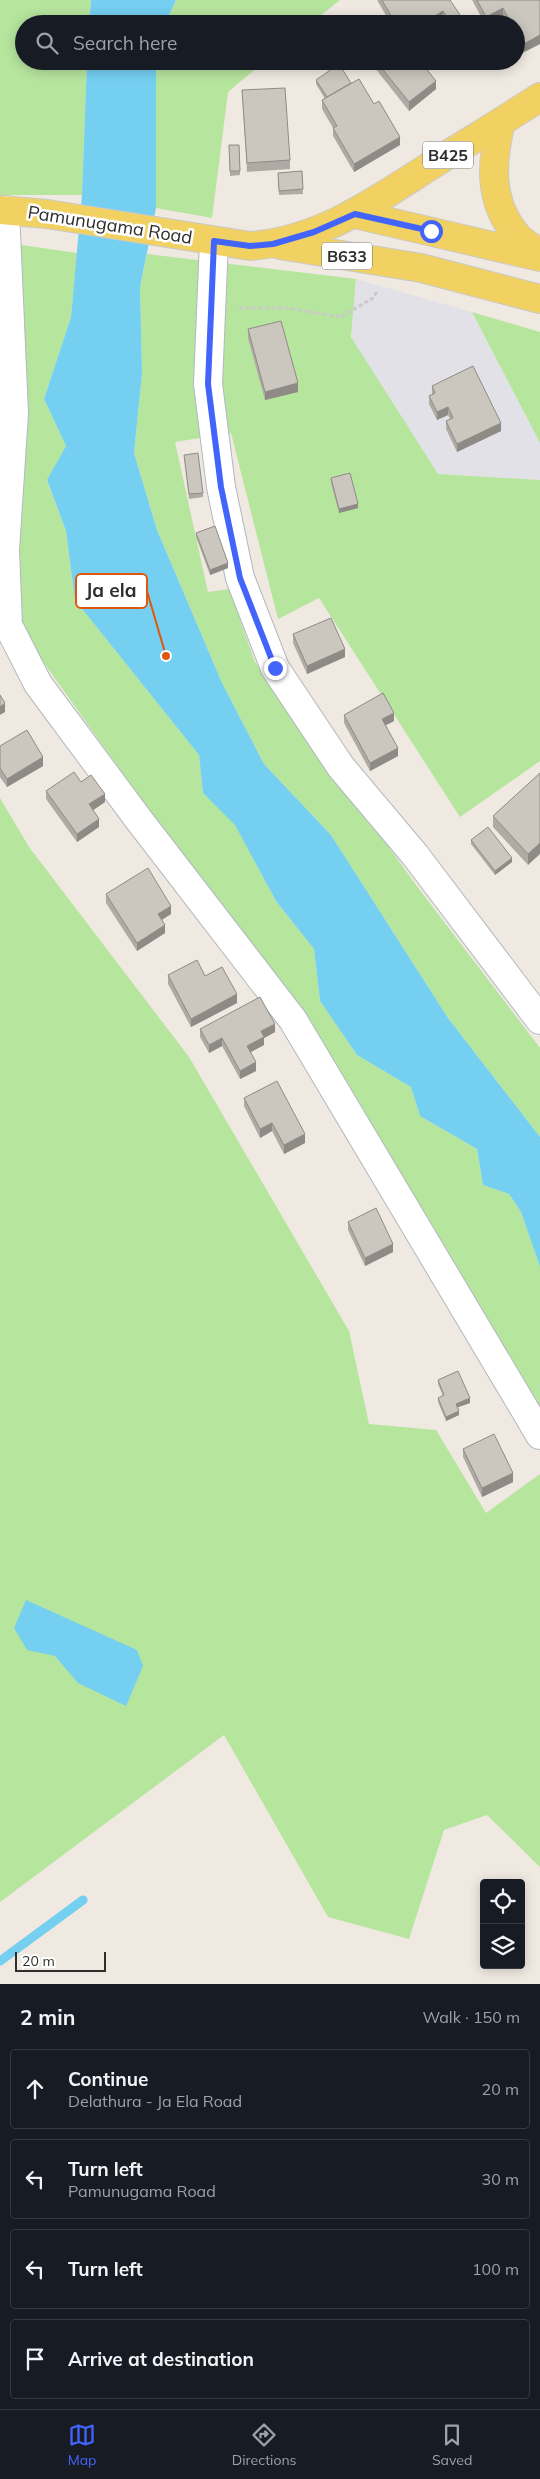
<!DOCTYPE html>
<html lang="en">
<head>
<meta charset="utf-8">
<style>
  :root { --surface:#171b24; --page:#20242c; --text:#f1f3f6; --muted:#9ea1a6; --line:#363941; --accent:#4264fb }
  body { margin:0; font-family:Mulish,sans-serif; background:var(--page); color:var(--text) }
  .controls { position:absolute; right:15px; bottom:15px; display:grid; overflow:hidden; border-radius:5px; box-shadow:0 2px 12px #0003 }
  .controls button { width:45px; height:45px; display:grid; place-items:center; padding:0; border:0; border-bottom:1px solid var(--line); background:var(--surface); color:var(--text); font:25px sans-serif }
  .scale { position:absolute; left:15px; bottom:12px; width:91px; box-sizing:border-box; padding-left:5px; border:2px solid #2e2e2e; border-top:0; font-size:14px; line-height:18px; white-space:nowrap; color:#2e2e2e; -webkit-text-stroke:4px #fff; paint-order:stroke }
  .stop { position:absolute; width:15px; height:15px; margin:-11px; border:4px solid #4264fb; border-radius:50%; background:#fff }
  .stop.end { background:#4264fb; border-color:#fff; box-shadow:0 1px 5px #0008 }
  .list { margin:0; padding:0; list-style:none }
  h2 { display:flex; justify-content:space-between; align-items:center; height:65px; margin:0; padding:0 20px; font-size:21px }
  h2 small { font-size:16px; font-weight:400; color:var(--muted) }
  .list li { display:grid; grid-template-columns:32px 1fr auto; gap:15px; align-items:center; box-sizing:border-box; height:80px; margin:0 10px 10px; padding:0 10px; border:1px solid var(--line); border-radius:5px }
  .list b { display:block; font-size:19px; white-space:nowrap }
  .list p { margin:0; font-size:16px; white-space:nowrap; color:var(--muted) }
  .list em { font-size:16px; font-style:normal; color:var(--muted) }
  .icon { flex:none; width:28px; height:28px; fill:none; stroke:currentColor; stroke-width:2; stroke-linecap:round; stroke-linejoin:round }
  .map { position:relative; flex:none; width:540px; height:1984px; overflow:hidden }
  .search { position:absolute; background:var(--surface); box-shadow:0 2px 12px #0003; left:15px; right:15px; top:15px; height:55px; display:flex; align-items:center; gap:12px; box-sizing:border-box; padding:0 18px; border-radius:28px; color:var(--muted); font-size:19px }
  .sheet { height:425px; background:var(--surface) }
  nav { display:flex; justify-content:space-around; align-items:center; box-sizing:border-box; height:70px; border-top:1px solid var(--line); background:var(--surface); font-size:14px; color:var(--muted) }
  nav a { display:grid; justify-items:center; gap:2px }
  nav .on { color:var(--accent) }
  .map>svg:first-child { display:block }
</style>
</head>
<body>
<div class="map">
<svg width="540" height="1984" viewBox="0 0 540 1984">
  <rect width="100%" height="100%" fill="#efe9e1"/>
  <path fill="#e3e1e8" d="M356 279 472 312 540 443V480L438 474 351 345Z"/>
  <path fill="#b6e59e" d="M0 0H91L89 24H24V61H87L82 195H0Z
    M176 0H340L310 24H165Z
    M156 61H265L228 92 212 218 156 208Z
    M21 245 77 253 71 317 44 399 66 446 47 481 66 531 75 600 199 755 203 793 235 824 276 901 314 949 320 1001 357 1055 411 1087 420 1116 477 1149 483 1185 509 1194 521 1212 540 1267V1413L148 809 39 656 17 617Z
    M147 254 356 279 351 337 438 474 540 480V761L460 817 319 598 278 619 231 433 175 442 208 592 229 589 255 662 419 889 540 1048V1137L448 1018 331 835 264 764 222 683 157 530 134 453 142 374 140 287Z
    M472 312 540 332V443Z
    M0 798 29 847 189 1057 349 1331 369 1424 436 1430 486 1513 540 1474V1867L487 1815 444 1830 409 1939 328 1917 224 1735 0 1902Z"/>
  <path fill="#75cff0" d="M91 0H176L165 24H89Z
    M87 61H156V208L140 287 142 374 134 453 157 530 222 683 264 764 331 835 448 1018 540 1137V1267L521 1212 509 1194 483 1185 477 1149 420 1116 411 1087 357 1055 320 1001 314 949 276 901 235 825 203 793 199 755 75 600 66 531 47 480 66 446 44 399 71 317 82 195Z
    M26 1600 137 1650 143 1666 126 1706 78 1683 55 1656 27 1650 14 1628Z"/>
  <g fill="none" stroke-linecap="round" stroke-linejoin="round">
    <path stroke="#75cff0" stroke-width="9" d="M0 1961 83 1900"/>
    <g stroke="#b4b7c1" stroke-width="30">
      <path id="minor" d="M5 210 14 413 5 550 8 625 38 684 139 820 293 1020 540 1435
        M214 241 208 384 221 487 240 578 275 668 341 767 415 855 540 1020"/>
    </g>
    <g stroke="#c9c9c9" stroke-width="30">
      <path id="major" d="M501 122C491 163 488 202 518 237 524 243 533 248 540 253
        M0 210 47 214 250 246C318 241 371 204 427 168 465 144 503 121 540 97
        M355 214 540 257
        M280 245 421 268 540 299"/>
    </g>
    <path stroke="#c9c9c9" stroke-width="3" stroke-dasharray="4 2.5" stroke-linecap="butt" d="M239 308H287L341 317 373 298 378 290"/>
    <use href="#minor" stroke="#fff" stroke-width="28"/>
    <use href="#major" stroke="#f2d163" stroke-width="28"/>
  </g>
  <path fill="#afaba4" d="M377 0H450L460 24H446L443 20 436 24H391Z
    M472 0H540V44L522 53 516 42V24H506L503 16 489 24H485Z
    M371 61H420L436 89 409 111 371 63Z
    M316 80 351 83 400 145 354 172 333 136V128L322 109V100L325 99 316 84Z
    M242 90 290 160V169L247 172Z
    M229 145H239L240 175 230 176Z
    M302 171 303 194 279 195 278 173Z
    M248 329 298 392 265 400 248 338Z
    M432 386 501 431 457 452 446 429V421L450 419 448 415 437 420 429 404V396L432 394Z
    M184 455 203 493V497L189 499Z
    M331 478 358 508 339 513 331 483Z
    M196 533 228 568 210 575 196 537Z
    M293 634 345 657 307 674 293 643Z
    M344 715 394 721 386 725 398 756 370 771 344 723Z
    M0 746 43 766 7 787 0 777Z
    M540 773 528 865 493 827V816Z
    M81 782 105 802 93 810 99 827 77 842 46 799V791Z
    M471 840 512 862 495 875 471 844Z
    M106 894 171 914 162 920 165 933 137 951 106 903Z
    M168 975 205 976 237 1003 191 1027 168 984Z
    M200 1029 275 1032 264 1038V1045L251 1052 256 1071 240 1079 222 1046 209 1053 200 1037Z
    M244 1098 305 1143 284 1154 272 1131 260 1138 244 1106Z
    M348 1222 393 1252 365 1266 348 1230Z
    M438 1380 470 1403 458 1407 459 1415 446 1421 438 1402V1398L443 1396 438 1384Z
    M463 1449 513 1482 482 1497 463 1457Z"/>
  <path fill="#8e8b86" d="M503 8V16L489 24H486V17Z
    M443 11V20L436 24H422Z
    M460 15V24H450V22Z
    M540 35V44L522 53V45Z
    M436 81V89L409 111V102Z
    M400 137V145L354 172V164Z
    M298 383V392L265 400V392Z
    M448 407V415L437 420V412Z
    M501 423V431L457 452V444Z
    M358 504V508L339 513V509Z
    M228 563V568L210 575V570Z
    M345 649V657L307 674V666Z
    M5 703V712L0 715V707Z
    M394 713V721L382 727V719Z
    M398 748V756L370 771V763Z
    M43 757V766L7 787V779Z
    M105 794V802L89 813V804Z
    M99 819V827L77 842V834Z
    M540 843V854L528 865V854Z
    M512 858V862L495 875V871Z
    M171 906V914L158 922V914Z
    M165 925V933L137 951V943Z
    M237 994V1003L191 1027V1019Z
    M275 1024V1032L264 1038V1045L247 1054V1046L261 1031Z
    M222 1038V1046L209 1053V1045Z
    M256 1062V1071L240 1079V1071Z
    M272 1123V1131L260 1138V1129Z
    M305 1134V1143L284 1154V1145Z
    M393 1244V1252L365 1266V1258Z
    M470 1398V1403L456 1408V1404Z
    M459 1411V1415L446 1421V1417Z
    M513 1473V1482L482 1497V1488Z"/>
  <path fill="#cbc7bf" stroke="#8e8b86" d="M382 0H450L460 15 450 22 443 11 422 24H396Z
    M477 0H540V35L522 45 516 34V24H511L503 8 486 17Z
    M376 61H420L436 81 409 102Z
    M339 64 351 83 327 97 316 80Z
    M359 79 374 104 379 101 400 137 354 164 333 128 337 126 322 100Z
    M285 88 290 160 247 163 242 90Z
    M229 145H239L240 171H230Z
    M302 171 303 189 279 191 278 173Z
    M281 321 298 383 265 392 248 329Z
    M473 366 501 423 457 444 446 421 453 418 448 407 437 412 429 396 435 393 432 386Z
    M198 453 203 493 189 494 184 455Z
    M350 473 358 504 339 509 331 478Z
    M215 526 228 563 210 570 196 533Z
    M331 618 345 649 307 666 293 634Z
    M383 693 394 713 382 719 398 748 370 763 344 715Z
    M0 695 5 703 0 707Z
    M27 730 43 757 7 779 0 768V746Z
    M74 772 81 782 91 775 105 794 89 804 99 819 77 834 46 791Z
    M540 773V843L528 854 493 816Z
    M488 827 512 858 495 871 471 840Z
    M148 868 171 906 158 914 165 925 137 943 106 894Z
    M197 960 205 976 222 967 237 994 191 1019 168 975Z
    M260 997 275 1024 261 1031 264 1037 247 1046 256 1062 240 1071 222 1038 209 1045 200 1029Z
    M277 1081 305 1134 284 1145 272 1123 260 1129 244 1098Z
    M376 1208 393 1244 365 1258 348 1222Z
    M458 1371 470 1398 456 1404 459 1411 446 1417 438 1398 444 1395 438 1380Z
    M494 1434 513 1473 482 1488 463 1449Z"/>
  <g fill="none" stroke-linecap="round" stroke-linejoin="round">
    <path stroke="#4264fb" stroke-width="6" d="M275 668 240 578 221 487 208 384 214 241 250 246 273 244 314 232 355 214 431 231"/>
  </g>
  <g text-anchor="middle" stroke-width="5" stroke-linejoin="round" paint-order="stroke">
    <g fill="#fff" stroke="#6d6d6d" stroke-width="1">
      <rect x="423" y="141.5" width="50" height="27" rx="4"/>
      <rect x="322" y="242.5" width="50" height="27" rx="4"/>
    </g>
    <g font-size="16" font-weight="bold" fill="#2e2e2e">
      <text x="448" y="161">B425</text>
      <text x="347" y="262">B633</text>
    </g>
    <g font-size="18" fill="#2e2e2e" stroke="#fff">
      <text transform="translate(110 225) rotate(9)" y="6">Pamunugama Road</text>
    </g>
  </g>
  <path fill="none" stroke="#df570e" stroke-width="2" d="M166 656L147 591"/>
  <circle fill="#df570e" stroke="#fff" stroke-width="2" cx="166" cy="656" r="5"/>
  <rect fill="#fff" stroke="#df570e" stroke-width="2" x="76" y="574" width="71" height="34" rx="5"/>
  <g font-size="19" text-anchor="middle" font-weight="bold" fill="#2e2e2e">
    <text x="111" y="597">Ja ela</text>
  </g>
</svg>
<div class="controls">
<button><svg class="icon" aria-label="locate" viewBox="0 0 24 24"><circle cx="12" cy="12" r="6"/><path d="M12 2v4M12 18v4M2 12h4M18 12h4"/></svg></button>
<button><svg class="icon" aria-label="layers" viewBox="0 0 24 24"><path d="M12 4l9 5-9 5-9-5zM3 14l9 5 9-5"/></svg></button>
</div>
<div class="scale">20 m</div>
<div class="stop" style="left:431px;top:231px"></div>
<div class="stop end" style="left:275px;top:668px"></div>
<div class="search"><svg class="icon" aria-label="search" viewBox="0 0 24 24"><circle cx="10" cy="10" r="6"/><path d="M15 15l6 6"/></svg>Search here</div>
</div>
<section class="sheet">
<h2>2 min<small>Walk · 150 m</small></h2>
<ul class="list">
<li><svg class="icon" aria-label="ahead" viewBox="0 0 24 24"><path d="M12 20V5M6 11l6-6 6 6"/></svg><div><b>Continue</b><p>Delathura - Ja Ela Road</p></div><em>20 m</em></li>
<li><svg class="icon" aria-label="left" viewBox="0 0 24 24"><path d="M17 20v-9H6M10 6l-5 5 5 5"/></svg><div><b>Turn left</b><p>Pamunugama Road</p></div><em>30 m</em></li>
<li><svg class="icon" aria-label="left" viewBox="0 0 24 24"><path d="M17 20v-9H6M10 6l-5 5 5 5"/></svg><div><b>Turn left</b></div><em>100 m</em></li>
<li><svg class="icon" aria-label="arrive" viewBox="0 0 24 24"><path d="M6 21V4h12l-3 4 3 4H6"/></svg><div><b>Arrive at destination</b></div></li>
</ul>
</section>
<nav>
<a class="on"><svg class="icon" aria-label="map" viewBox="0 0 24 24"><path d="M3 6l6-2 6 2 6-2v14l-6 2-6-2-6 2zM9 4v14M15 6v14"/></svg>Map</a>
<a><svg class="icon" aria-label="directions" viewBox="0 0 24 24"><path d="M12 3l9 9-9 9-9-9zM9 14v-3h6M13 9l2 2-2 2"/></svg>Directions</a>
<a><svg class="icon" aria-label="saved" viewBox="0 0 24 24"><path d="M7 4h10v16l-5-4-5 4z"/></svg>Saved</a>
</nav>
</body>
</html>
